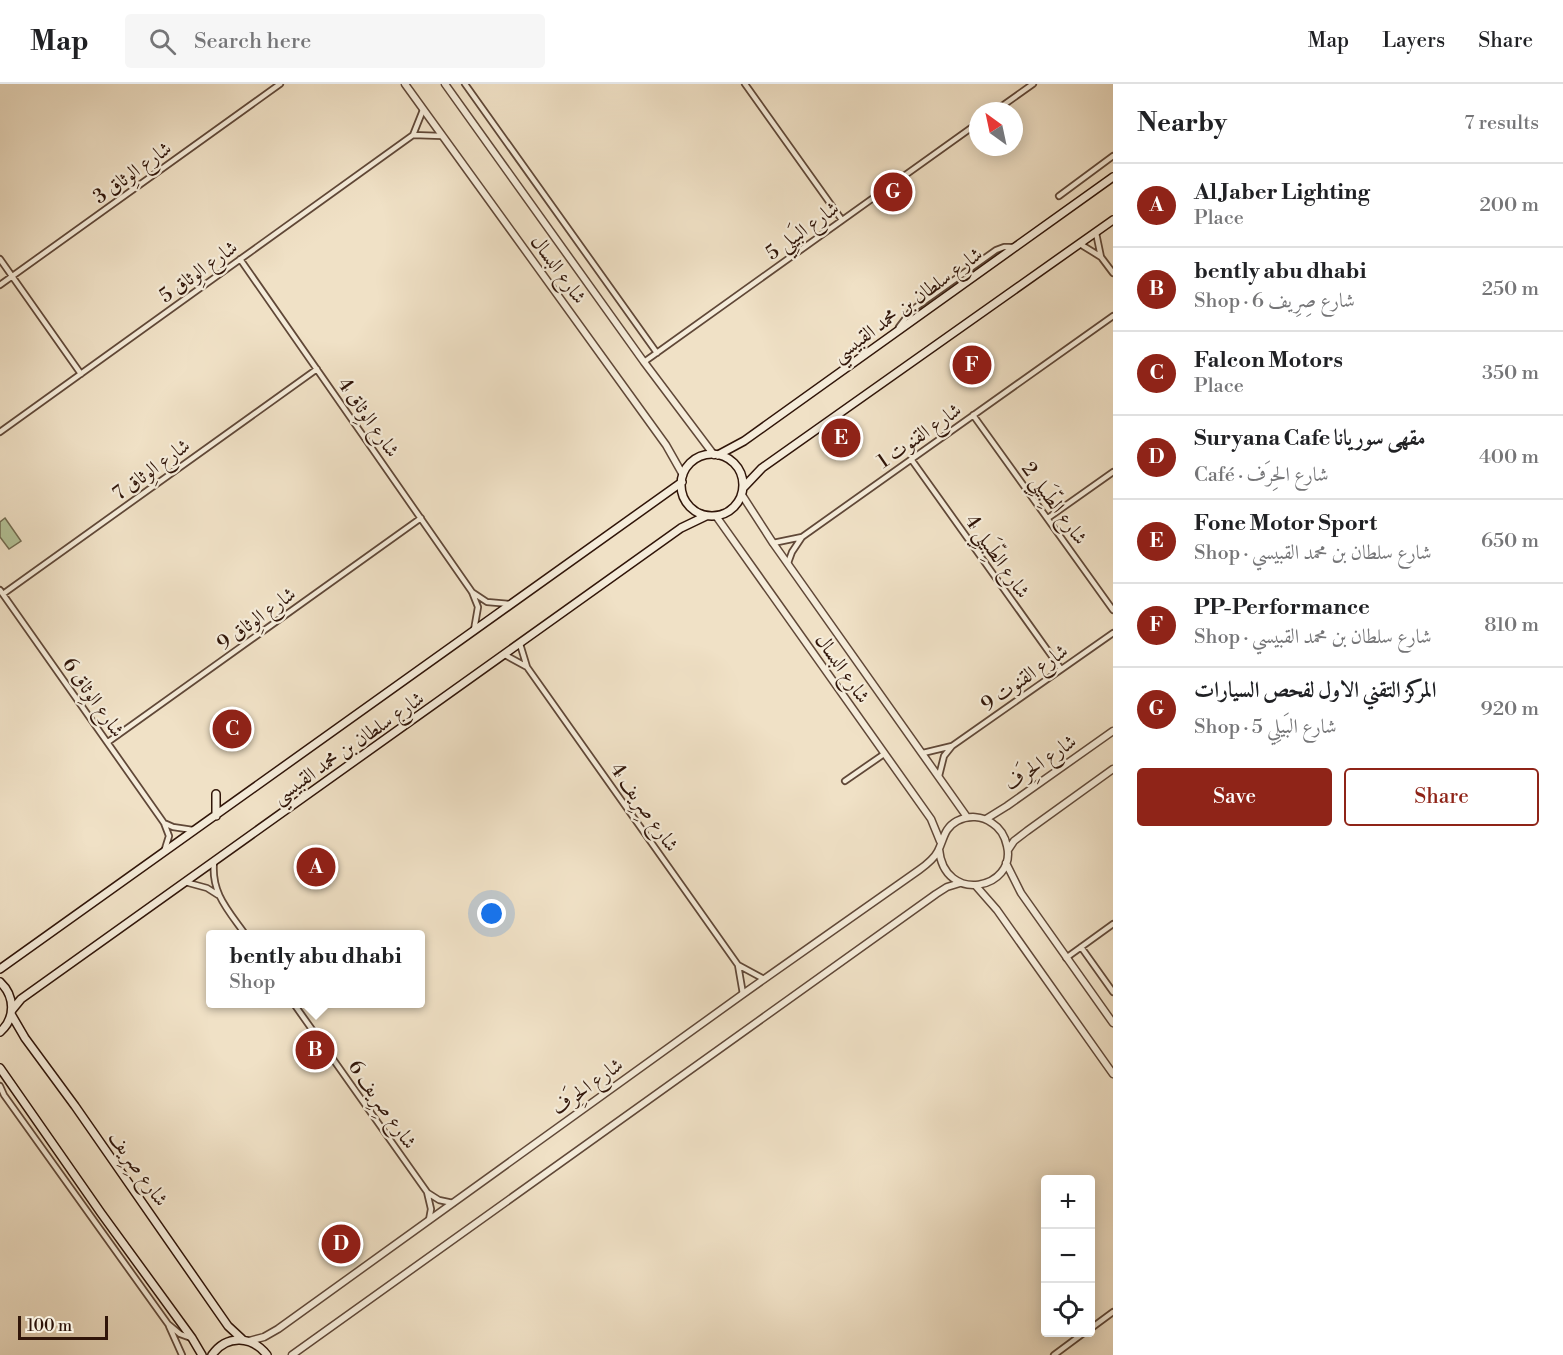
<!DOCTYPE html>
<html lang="en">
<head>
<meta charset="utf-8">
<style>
  :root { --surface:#fff; --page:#f6f6f6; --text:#202124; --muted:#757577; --line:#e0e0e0; --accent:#8f2418 }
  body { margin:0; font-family:"Libre Bodoni",Amiri,serif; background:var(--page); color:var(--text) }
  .controls { position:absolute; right:18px; bottom:18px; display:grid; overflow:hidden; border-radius:6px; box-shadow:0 3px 15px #0003 }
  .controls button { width:54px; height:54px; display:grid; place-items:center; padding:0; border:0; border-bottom:2px solid var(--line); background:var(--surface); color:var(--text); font:30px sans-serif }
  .compass { position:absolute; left:969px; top:18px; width:54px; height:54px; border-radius:50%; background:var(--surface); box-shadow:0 3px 15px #0003; rotate:327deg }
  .scale { position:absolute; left:18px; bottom:15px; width:90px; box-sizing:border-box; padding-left:6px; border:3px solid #301509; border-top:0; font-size:16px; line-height:21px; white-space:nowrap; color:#301509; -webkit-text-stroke:4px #f5ecda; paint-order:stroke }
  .you { position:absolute; left:492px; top:830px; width:21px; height:21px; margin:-15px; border:4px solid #fff; border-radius:50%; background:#1a73e8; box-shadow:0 0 0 9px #1a73e833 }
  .badge { display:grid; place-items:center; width:39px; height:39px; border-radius:50%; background:var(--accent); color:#fff; font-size:20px; font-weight:700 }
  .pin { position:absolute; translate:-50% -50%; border:3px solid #fff; box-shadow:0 2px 6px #0006 }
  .popup { position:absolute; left:206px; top:846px; width:219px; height:78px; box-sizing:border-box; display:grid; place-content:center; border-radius:6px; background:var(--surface); filter:drop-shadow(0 2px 4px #0005); font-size:20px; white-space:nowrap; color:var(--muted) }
  .popup b { font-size:22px; color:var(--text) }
  .popup::after { content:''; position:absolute; left:50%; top:100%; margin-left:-12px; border:12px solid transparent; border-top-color:var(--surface) }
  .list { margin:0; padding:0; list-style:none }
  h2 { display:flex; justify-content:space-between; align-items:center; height:78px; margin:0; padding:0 24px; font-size:26px }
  h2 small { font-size:20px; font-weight:400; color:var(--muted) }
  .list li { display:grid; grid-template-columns:39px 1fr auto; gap:18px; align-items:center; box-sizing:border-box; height:84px; padding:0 24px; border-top:2px solid var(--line) }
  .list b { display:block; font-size:22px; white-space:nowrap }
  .list p { margin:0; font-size:20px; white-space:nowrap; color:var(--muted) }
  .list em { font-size:20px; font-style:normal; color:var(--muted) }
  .actions { display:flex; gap:12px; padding:18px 24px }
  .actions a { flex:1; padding:14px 0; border:2px solid var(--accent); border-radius:6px; text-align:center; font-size:21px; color:var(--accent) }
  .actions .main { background:var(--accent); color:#fff }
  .icon { flex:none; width:33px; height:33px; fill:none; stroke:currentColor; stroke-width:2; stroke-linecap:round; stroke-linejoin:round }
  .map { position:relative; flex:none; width:1113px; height:1271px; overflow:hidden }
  header { display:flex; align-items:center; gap:36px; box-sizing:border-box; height:84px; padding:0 30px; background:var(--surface); border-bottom:2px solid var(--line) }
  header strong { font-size:28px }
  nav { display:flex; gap:33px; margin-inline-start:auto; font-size:21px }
  .search { width:420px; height:54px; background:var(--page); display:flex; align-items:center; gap:15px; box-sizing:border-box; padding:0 21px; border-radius:6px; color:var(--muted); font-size:22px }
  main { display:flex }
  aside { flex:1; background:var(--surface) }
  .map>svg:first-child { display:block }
</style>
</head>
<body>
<header>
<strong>Map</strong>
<div class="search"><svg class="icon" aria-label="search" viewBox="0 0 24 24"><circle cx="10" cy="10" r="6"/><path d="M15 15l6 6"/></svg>Search here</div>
<nav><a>Map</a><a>Layers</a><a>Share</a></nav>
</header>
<main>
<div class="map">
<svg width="1113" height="1271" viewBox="0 0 1113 1271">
  <rect width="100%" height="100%" fill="#f0e1c6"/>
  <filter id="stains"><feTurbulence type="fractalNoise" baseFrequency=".00333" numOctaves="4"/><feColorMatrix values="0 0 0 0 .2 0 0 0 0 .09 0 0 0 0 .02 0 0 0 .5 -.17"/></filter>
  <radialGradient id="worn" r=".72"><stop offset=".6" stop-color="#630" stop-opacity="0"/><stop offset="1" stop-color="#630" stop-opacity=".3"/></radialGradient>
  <path fill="#b4c499" stroke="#726c51" stroke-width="1.5" d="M5 434 21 457 9 465 0 453V438Z"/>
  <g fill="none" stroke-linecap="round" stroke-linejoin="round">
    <g stroke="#604838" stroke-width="8">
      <path id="minor" d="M465 0 657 269
        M745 0 842 136
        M995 27 1033 0
        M413 51 442 52
        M1059 112 1113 72
        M1096 149 1101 173 1113 189
        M1080 160 1101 173
        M0 175 81 290
        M240 175 472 508 478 523 474 546
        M0 201 280 0
        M899 243 912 226 996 166 1004 163H1015
        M644 278 978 39
        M973 331 1113 526
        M0 348 413 51 423 26
        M911 375 1061 585
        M1048 434 1113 388
        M773 459 802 453
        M788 479 792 468 802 453 1113 232
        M0 506 164 739 169 752 164 768
        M472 508 487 518 511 520
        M3 510 317 285
        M520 560 527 583 738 881 743 910
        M505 571 527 583
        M108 658 421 434
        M923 669 952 662 1113 549
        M939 692 944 672 952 662
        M845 697 884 670
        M164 739 173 743 193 746
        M214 778C211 809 228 826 245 850
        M185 798 207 804 218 811
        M1081 863 1113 908
        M1066 874 1113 840
        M738 881 764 895
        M294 920 427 1108 431 1125 429 1136
        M0 1002 4 1011 168 1240 180 1250 191 1254
        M428 1109 439 1116 453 1119
        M169 1242 182 1271
        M1090 1245 1113 1228
        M1054 1271 1085 1248"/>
    </g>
    <g stroke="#604838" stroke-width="9">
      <path id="tertiary" d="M405 0 666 361 683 391
        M445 0 644 278 714 371
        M742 411 773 459 967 733
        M716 432 931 735 940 757
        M986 735 1007 722 1113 647
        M1008 766 1014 757 1027 747 1113 685
        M1006 779 1021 809 1113 939
        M976 802 997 826 1113 990
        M249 1257 264 1253 278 1245 743 910 919 786C926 781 934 775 938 767 944 755 944 744 957 737 969 731 982 732 992 739 1000 744 1005 752 1007 762 1017 805 944 821 939 765
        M292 1271 936 810 947 803 960 799"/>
    </g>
    <g stroke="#301509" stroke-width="10">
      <path id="secondary" d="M681 401a31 31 0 1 1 62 0a31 31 0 1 1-62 0Z
        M718 371 744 357 1113 93
        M743 404 762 384 1113 136
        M216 710V732
        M0 885 682 398
        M0 898C15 912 16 934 0 948
        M12 926 21 915 681 444 706 432
        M11 930 25 954 75 1022 228 1242 242 1255
        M0 984 101 1129 192 1254 202 1271
        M212 1271C227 1250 252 1252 267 1271"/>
    </g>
    <use href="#minor" stroke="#f5ecda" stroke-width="4.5"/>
    <use href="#tertiary" stroke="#f5ecda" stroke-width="6"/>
    <use href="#secondary" stroke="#f5ecda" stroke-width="7"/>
  </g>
  <g text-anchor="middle" stroke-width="4.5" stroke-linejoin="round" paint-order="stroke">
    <g font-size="20" fill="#301509" stroke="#f5ecda">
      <text transform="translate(132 88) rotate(-36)" y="7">شارع الوِثاق 3</text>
      <text transform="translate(802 146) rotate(-36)" y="7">شارع البَيلِي 5</text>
      <text transform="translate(559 185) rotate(54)" y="7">شارع البسال</text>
      <text transform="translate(198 187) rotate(-36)" y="7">شارع الوِثاق 5</text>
      <text transform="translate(907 220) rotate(-36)" y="7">شارع سلطان بن محمد القبيسي</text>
      <text transform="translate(369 333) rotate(55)" y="7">شارع الوِثاق 4</text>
      <text transform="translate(919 351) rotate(-35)" y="7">شارع القنوت 1</text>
      <text transform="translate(151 385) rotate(-36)" y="7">شارع الوِثاق 7</text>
      <text transform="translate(1055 419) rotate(54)" y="7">شارع الطِّبَيلِي 2</text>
      <text transform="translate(998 472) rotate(55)" y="7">شارع الطِّبَيلِي 4</text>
      <text transform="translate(256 534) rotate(-36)" y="7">شارع الوِثاق 9</text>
      <text transform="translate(843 584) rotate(55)" y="7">شارع البسال</text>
      <text transform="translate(1024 593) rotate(-35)" y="7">شارع القنوت 9</text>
      <text transform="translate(94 613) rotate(55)" y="7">شارع الوِثاق 6</text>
      <text transform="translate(348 663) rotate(-35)" y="7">شارع سلطان بن محمد القبيسي</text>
      <text transform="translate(1040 678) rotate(-35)" y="7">شارع الحِرَف</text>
      <text transform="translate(645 723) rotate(55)" y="7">شارع صِرِيف 4</text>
      <text transform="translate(587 1002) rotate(-36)" y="7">شارع الحِرَف</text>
      <text transform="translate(383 1020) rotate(55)" y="7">شارع صِرِيف 6</text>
      <text transform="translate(139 1084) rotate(55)" y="7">شارع صِرِيف</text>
    </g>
  </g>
  <rect width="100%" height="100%" filter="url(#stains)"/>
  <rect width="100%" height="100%" fill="url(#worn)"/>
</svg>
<div class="controls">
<button>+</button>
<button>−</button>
<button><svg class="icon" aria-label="locate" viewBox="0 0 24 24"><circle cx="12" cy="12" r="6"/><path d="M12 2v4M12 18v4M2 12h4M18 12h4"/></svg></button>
</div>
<svg class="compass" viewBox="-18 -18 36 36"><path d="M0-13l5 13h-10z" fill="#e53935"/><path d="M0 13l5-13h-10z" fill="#757577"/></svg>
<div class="scale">100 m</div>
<div class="you"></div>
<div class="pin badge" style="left:316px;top:783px">A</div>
<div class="pin badge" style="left:315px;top:966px">B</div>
<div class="popup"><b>bently abu dhabi</b>Shop</div>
<div class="pin badge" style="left:232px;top:645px">C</div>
<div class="pin badge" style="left:341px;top:1160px">D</div>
<div class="pin badge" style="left:841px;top:354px">E</div>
<div class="pin badge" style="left:972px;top:281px">F</div>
<div class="pin badge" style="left:893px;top:108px">G</div>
</div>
<aside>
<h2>Nearby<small>7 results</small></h2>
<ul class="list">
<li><span class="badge">A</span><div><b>Al Jaber Lighting</b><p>Place</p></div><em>200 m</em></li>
<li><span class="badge">B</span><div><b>bently abu dhabi</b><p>Shop · شارع صِرِيف 6</p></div><em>250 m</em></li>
<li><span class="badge">C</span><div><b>Falcon Motors</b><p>Place</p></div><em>350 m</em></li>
<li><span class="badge">D</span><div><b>Suryana Cafe مقهى سوريانا</b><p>Café · شارع الحِرَف</p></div><em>400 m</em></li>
<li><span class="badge">E</span><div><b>Fone Motor Sport</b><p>Shop · شارع سلطان بن محمد القبيسي</p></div><em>650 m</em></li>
<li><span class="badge">F</span><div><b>PP-Performance</b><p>Shop · شارع سلطان بن محمد القبيسي</p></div><em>810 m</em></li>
<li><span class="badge">G</span><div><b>المركز التقني الاول لفحص السيارات</b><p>Shop · شارع البَيلِي 5</p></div><em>920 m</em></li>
</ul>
<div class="actions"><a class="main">Save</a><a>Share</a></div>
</aside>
</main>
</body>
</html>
